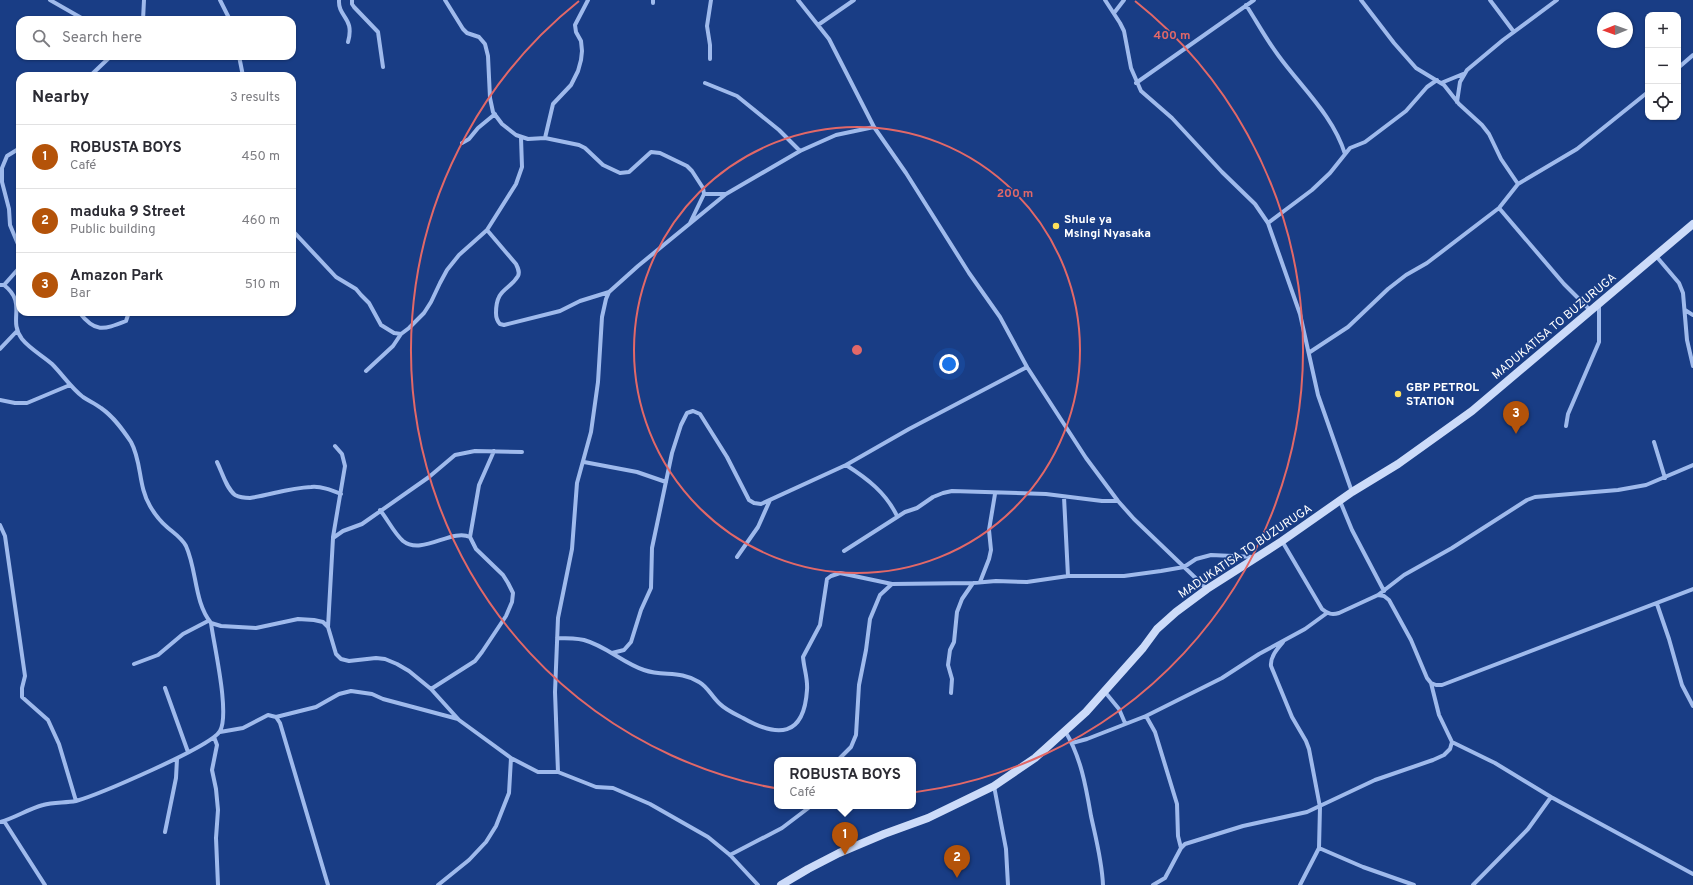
<!DOCTYPE html>
<html lang="en">
<head>
<meta charset="utf-8">
<style>
  :root { --surface:#fff; --page:#f2f2f3; --text:#2b2b33; --muted:#7c7c81; --line:#e1e1e2; --accent:#b45309 }
  body { margin:0; font-family:Overpass,sans-serif; background:var(--page); color:var(--text) }
  .controls { position:absolute; right:12px; top:12px; display:grid; overflow:hidden; border-radius:8px; box-shadow:0 1px 3px #0004 }
  .controls button { width:36px; height:36px; display:grid; place-items:center; padding:0; border:0; border-bottom:1px solid var(--line); background:var(--surface); color:var(--text); font:20px sans-serif }
  .compass { position:absolute; left:1597px; top:12px; width:36px; height:36px; border-radius:50%; background:var(--surface); box-shadow:0 1px 3px #0004; rotate:269deg }
  .you { position:absolute; left:949px; top:364px; width:14px; height:14px; margin:-10px; border:3px solid #fff; border-radius:50%; background:#1a73e8; box-shadow:0 0 0 6px #1a73e833 }
  .badge { display:grid; place-items:center; width:26px; height:26px; border-radius:50%; background:var(--accent); color:#fff; font-size:13px; font-weight:700 }
  .pin { position:absolute; translate:-50% -33px; filter:drop-shadow(0 1px 2px #0008) }
  .pin::after { content:''; position:absolute; top:21px; width:14px; height:12px; background:inherit; clip-path:polygon(0 0,100% 0,50% 100%) }
  .popup { position:absolute; left:774px; top:757px; width:142px; height:52px; box-sizing:border-box; display:grid; place-content:center; border-radius:8px; background:var(--surface); filter:drop-shadow(0 1px 3px #0005); font-size:13px; white-space:nowrap; color:var(--muted) }
  .popup b { font-size:15px; color:var(--text) }
  .popup::after { content:''; position:absolute; left:50%; top:100%; margin-left:-8px; border:8px solid transparent; border-top-color:var(--surface) }
  .list { margin:0; padding:0; list-style:none }
  h2 { display:flex; justify-content:space-between; align-items:center; height:52px; margin:0; padding:0 16px; font-size:17px }
  h2 small { font-size:13px; font-weight:400; color:var(--muted) }
  .list li { display:grid; grid-template-columns:26px 1fr auto; gap:12px; align-items:center; box-sizing:border-box; height:64px; padding:0 16px; border-top:1px solid var(--line) }
  .list b { display:block; font-size:15px; white-space:nowrap }
  .list p { margin:0; font-size:13px; white-space:nowrap; color:var(--muted) }
  .list em { font-size:13px; font-style:normal; color:var(--muted) }
  .icon { flex:none; width:22px; height:22px; fill:none; stroke:currentColor; stroke-width:2; stroke-linecap:round; stroke-linejoin:round }
  .map { position:relative; flex:none; width:1693px; height:885px; overflow:hidden }
  .search { position:absolute; background:var(--surface); box-shadow:0 1px 3px #0004; left:16px; top:16px; width:280px; height:44px; display:flex; align-items:center; gap:10px; box-sizing:border-box; padding:0 14px; border-radius:12px; color:var(--muted); font-size:15px }
  .panel { position:absolute; background:var(--surface); box-shadow:0 1px 3px #0004; left:16px; top:72px; width:280px; height:244px; border-radius:12px }
  .map>svg:first-child { display:block }
</style>
</head>
<body>
<div class="map">
<svg width="1693" height="885" viewBox="0 0 1693 885">
  <rect width="100%" height="100%" fill="#193d85"/>
  <g fill="none" stroke-linecap="round" stroke-linejoin="round">
    <path stroke="#9fbaec" stroke-width="4" d="M50 0 85 20
      M220 0 230 20
      M339 0C338 18 355 17 348 42
      M352 0V4L354 7 378 32 383 67
      M445 0 463 29 467 33 479 37 485 44 488 56 490 98 493 112 502 124 516 135 528 139 545 138 579 145 585 148 603 165 620 173 629 172 651 152 660 153 687 166 692 171 703 188 704 194 690 223
      M798 0 829 39 874 127 906 173 969 273 1000 317 1027 367 1086 458 1118 501 1134 519 1207 589
      M1105 0 1120 23 1124 31 1131 68 1141 91 1172 118 1222 172 1255 204 1268 223 1300 314 1318 395 1352 492
      M1361 0 1394 43 1416 68 1444 85 1459 104 1482 125 1489 134 1501 159 1518 184
      M1490 0 1514 32
      M653 3V0
      M1246 5C1257 22 1266 39 1278 55 1301 87 1333 115 1345 154
      M1114 13 1124 0
      M143 20 144 0
      M818 25 854 0
      M239 56 243 76
      M710 59V45L707 26 711 0
      M1678 68 1693 55
      M90 76 111 56
      M705 83 737 96 779 130 800 151
      M1136 83 1254 0
      M1441 83 1463 74
      M1457 102 1460 82 1467 70 1503 40 1557 0
      M545 138 553 104 571 85 578 71 581 60 582 51 581 41 576 32 575 25 588 0
      M462 143 469 139 478 128 495 114
      M20 148 7 156 2 168V182L9 209 10 225 20 249
      M704 194H726
      M1499 208 1564 284 1591 311
      M1268 223 1312 190 1330 173 1350 148 1365 142 1406 111 1427 87 1437 80
      M292 230 336 277 356 289 361 295 369 303 381 325 394 333 401 334 409 328 424 313 431 302 440 283 447 270 459 255 487 230 516 184 522 167 521 138
      M487 230 516 264C518 268 520 272 518 276 509 291 496 288 496 313 496 318 497 321 500 324L504 325 560 311 580 301 609 292
      M1656 256 1679 283 1683 293 1687 340 1693 366
      M0 285H4C28 304 7 319 22 339 30 349 43 356 52 364 63 375 71 388 83 397 89 401 96 404 101 408 114 417 123 430 131 442 142 462 138 486 150 506 154 513 160 521 167 527 174 533 182 538 186 546 197 570 194 602 211 623L221 626 256 628 298 619 314 620 323 622 328 627 336 654 341 659 349 661 376 658 385 659 397 664 409 671 431 689 459 720 511 758 538 772H558L596 787 613 788 650 804 708 837 730 855 758 885
      M4 285 20 267
      M1685 310 1693 315
      M79 312C95 333 103 330 126 321L129 312
      M0 349 17 331
      M1310 352 1348 327 1388 289 1406 275 1427 263 1499 208 1518 184 1577 149 1648 92
      M366 371 393 346 401 334
      M0 400 15 403H27L70 385
      M1566 426 1568 414 1599 342V305
      M1654 442 1665 478
      M217 462C222 472 226 488 235 495 239 497 245 498 250 498 270 495 289 488 311 487 321 486 331 490 341 494
      M584 462 637 472 666 482
      M846 465C868 479 886 493 897 516
      M1064 497 1068 576
      M1340 501 1352 530 1384 591
      M380 510C388 520 394 533 403 541 422 556 452 528 470 537L476 549 503 575 508 583 513 593 512 602 506 616 482 652 475 661 431 689
      M0 525 5 536 25 676 22 688V697L48 720 59 744 76 801
      M333 537 345 466 342 454 335 446
      M470 537 479 485 494 451
      M1282 541 1322 609C1328 614 1332 615 1339 613L1378 595 1384 596 1389 600 1411 640 1427 678 1431 683 1436 685H1442L1693 589
      M844 551 905 512 917 508 933 497 943 493 952 491 1046 494 1102 501H1118
      M737 557 758 527 770 500
      M980 582 989 559 991 550 989 530 995 494
      M1378 595 1404 575 1452 548 1527 500 1535 497 1618 490 1646 485 1693 465
      M1657 604 1669 639 1682 685 1693 706
      M328 627 333 538 343 531 362 524 429 477 455 455 475 451 522 452
      M557 638C566 638 575 638 584 640 606 646 623 663 644 670 664 677 679 670 699 682 708 687 712 697 720 704 726 710 735 714 743 718 778 738 804 737 807 690 808 679 804 669 803 657L820 625 827 579 831 576 840 573 892 584 973 583 996 581 1027 582 1068 576H1124L1161 571 1184 567 1196 559 1211 555 1255 557
      M1283 642C1277 649 1270 657 1271 666L1292 717 1306 741 1309 749 1320 807 1319 848 1300 885
      M612 653 624 650 631 642 641 610 651 588 652 548 672 453 681 425 687 413 693 411 700 414 727 457 749 500 754 503 761 504 846 465 909 429 1027 367
      M134 664 158 655 183 634 208 621
      M165 688 188 752
      M1105 692 1119 709 1125 723
      M951 693 952 679 948 665 950 650 954 642 957 612 962 599 973 583
      M1146 716 1155 732 1177 804 1178 836 1181 848
      M276 717 316 707 339 694 351 691 372 694 383 699 458 719
      M1065 731C1081 757 1086 787 1091 816 1096 839 1102 861 1103 885
      M220 732 243 728 268 715 276 717 280 723 328 885
      M214 737 217 745 212 770 216 789 218 810 216 838 218 885
      M1452 742 1495 763 1551 797 1693 874
      M1072 743 1087 739 1146 716 1222 678 1259 654 1305 629 1327 613
      M838 760 851 747 856 735 859 685 866 650 870 619 880 595 892 584
      M558 772 555 692 558 618 572 549 577 483 591 432 598 382 602 317 606 299 609 292 638 266 726 194 800 151 836 135 874 127
      M994 786 1006 849 1008 885
      M4 821 45 885
      M0 822C15 818 28 809 43 805 53 802 65 803 76 801 97 795 211 747 220 731 230 713 214 646 211 623
      M165 832 176 778 177 759
      M1319 848 1363 867 1414 885
      M730 855 782 828 811 806
      M438 885 469 860 486 842 496 826 509 793 511 758
      M1153 885 1165 878 1181 848 1185 844 1243 826 1307 812 1375 780 1433 760 1444 755 1450 749 1452 742 1439 715 1431 683
      M1473 885 1528 829 1551 797"/>
    <path stroke="#ccdbf9" stroke-width="8" d="M781 885 808 869 839 853 884 834 928 818 994 786 1035 758 1086 712 1143 648 1157 629 1176 612 1207 589 1282 541 1352 492 1398 464 1472 411 1693 224"/>
  </g>
  <g fill="none" stroke="#e26868" stroke-width="2">
    <circle cx="857" cy="350" r="223"/>
    <path d="M1135 1A446 446 0 1 1 579 1"/>
  </g>
  <g fill="#ffe05a" stroke="#193d85" stroke-width="1.5">
    <circle cx="1056" cy="226" r="4"/>
    <circle cx="1398" cy="394" r="4"/>
  </g>
  <g text-anchor="middle" stroke-width="3.5" stroke-linejoin="round" paint-order="stroke">
    <g font-size="12" font-weight="bold" fill="#fff" stroke="#193d85" text-anchor="start">
      <text x="1064" y="223">Shule ya<tspan x="1064" dy="14">Msingi Nyasaka</tspan></text>
      <text x="1406" y="391">GBP PETROL<tspan x="1406" dy="14">STATION</tspan></text>
    </g>
    <g font-size="12" fill="#fff" stroke="#193d85">
      <text transform="translate(1554 326) rotate(-40)" y="4">MADUKATISA TO BUZURUGA</text>
      <text transform="translate(1245 551) rotate(-34)" y="4">MADUKATISA TO BUZURUGA</text>
    </g>
  </g>
  <circle cx="857" cy="350" r="6" fill="#e26868" stroke="#193d85" stroke-width="2"/>
  <g font-size="12" text-anchor="middle" font-weight="bold" fill="#e26868" stroke="#193d85" stroke-width="3.5" stroke-linejoin="round" paint-order="stroke">
    <text x="1172" y="39">400 m</text>
    <text x="1015" y="197">200 m</text>
  </g>
</svg>
<div class="controls">
<button>+</button>
<button>−</button>
<button><svg class="icon" aria-label="locate" viewBox="0 0 24 24"><circle cx="12" cy="12" r="6"/><path d="M12 2v4M12 18v4M2 12h4M18 12h4"/></svg></button>
</div>
<svg class="compass" viewBox="-18 -18 36 36"><path d="M0-13l5 13h-10z" fill="#e53935"/><path d="M0 13l5-13h-10z" fill="#7c7c81"/></svg>
<div class="you"></div>
<div class="pin badge" style="left:845px;top:855px">1</div>
<div class="popup"><b>ROBUSTA BOYS</b>Café</div>
<div class="pin badge" style="left:957px;top:878px">2</div>
<div class="pin badge" style="left:1516px;top:434px">3</div>
<div class="search"><svg class="icon" aria-label="search" viewBox="0 0 24 24"><circle cx="10" cy="10" r="6"/><path d="M15 15l6 6"/></svg>Search here</div>
<section class="panel">
<h2>Nearby<small>3 results</small></h2>
<ul class="list">
<li><span class="badge">1</span><div><b>ROBUSTA BOYS</b><p>Café</p></div><em>450 m</em></li>
<li><span class="badge">2</span><div><b>maduka 9 Street</b><p>Public building</p></div><em>460 m</em></li>
<li><span class="badge">3</span><div><b>Amazon Park</b><p>Bar</p></div><em>510 m</em></li>
</ul>
</section>
</div>
</body>
</html>
